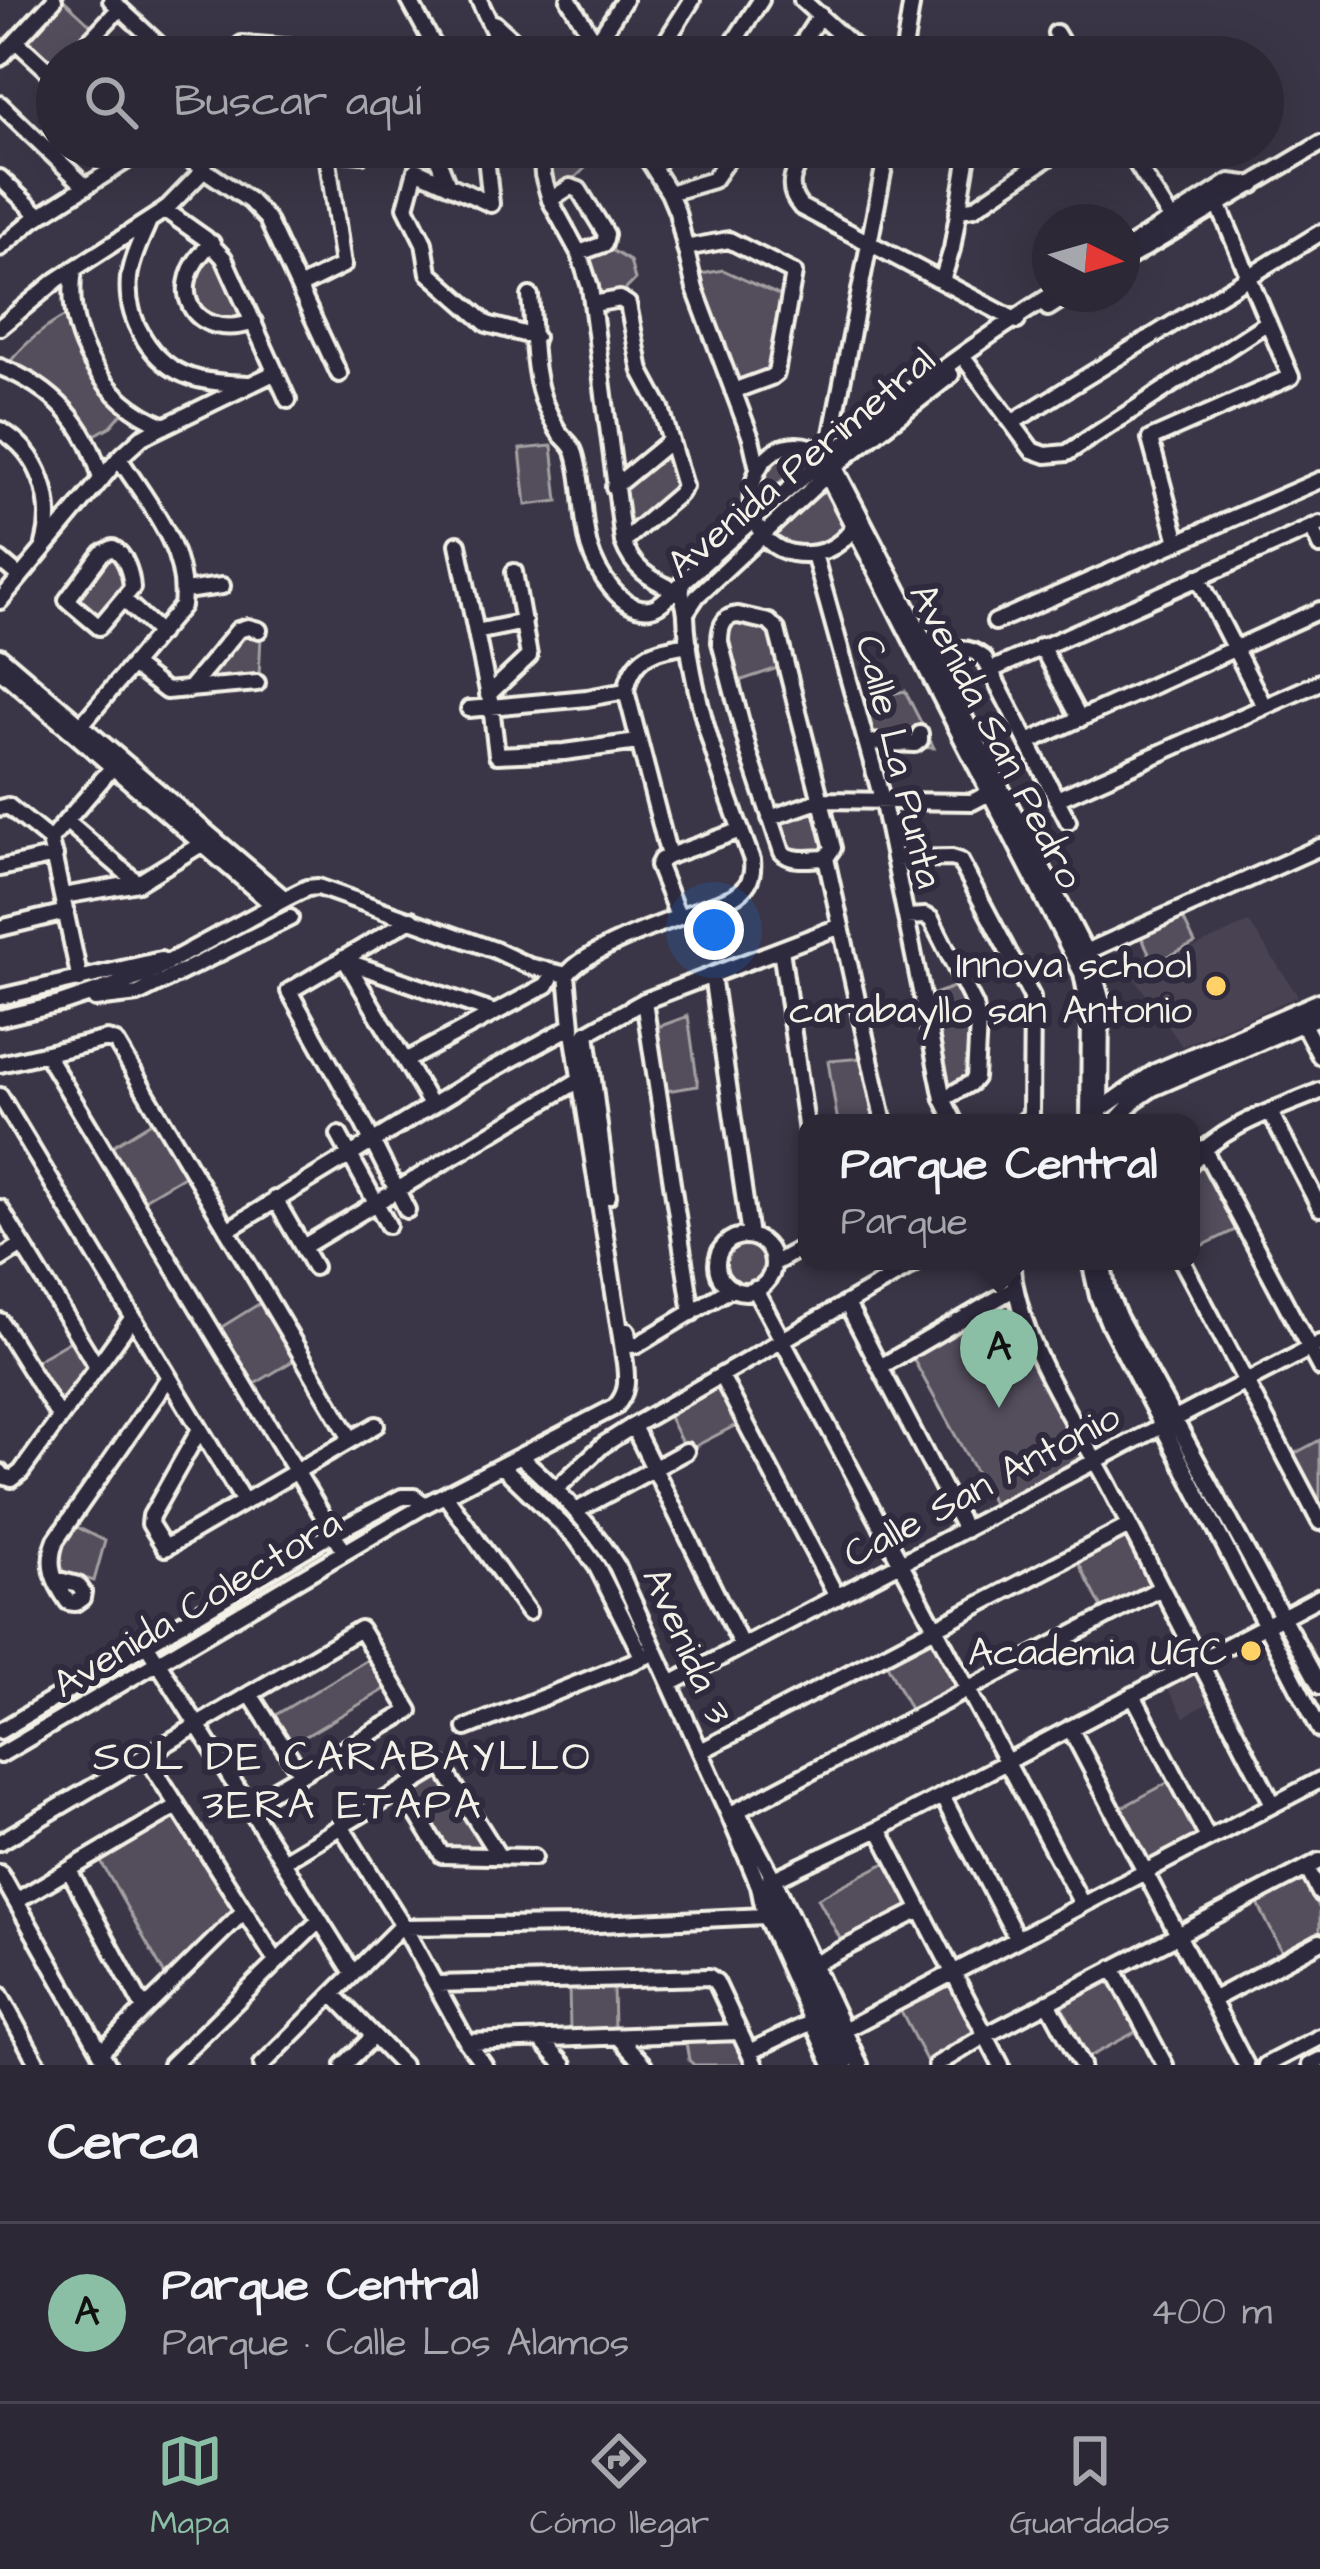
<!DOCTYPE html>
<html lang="es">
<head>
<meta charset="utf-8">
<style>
  :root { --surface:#2c2835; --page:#34303d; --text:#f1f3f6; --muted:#a6a6ad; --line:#484450; --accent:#8abfa5 }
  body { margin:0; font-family:"Architects Daughter",sans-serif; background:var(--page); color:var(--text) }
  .compass { position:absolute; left:1032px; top:204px; width:108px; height:108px; border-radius:50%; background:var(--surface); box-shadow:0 12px 48px #0002; rotate:95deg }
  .you { position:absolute; left:714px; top:930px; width:42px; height:42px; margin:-30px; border:9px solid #fff; border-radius:50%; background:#1a73e8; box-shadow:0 0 0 18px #1a73e833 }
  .badge { display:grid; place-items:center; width:78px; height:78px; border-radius:50%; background:var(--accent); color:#111; font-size:39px; font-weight:700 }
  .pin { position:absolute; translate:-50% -99px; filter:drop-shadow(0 3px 6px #0008) }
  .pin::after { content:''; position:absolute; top:63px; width:42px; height:36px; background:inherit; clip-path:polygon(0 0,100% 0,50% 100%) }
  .popup { position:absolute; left:798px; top:1114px; width:402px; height:156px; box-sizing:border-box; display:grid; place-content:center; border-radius:24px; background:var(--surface); filter:drop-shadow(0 3px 9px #0005); font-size:39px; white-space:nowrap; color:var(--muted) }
  .popup b { font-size:45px; color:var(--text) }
  .popup::after { content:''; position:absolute; left:50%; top:100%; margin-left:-24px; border:24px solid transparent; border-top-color:var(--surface) }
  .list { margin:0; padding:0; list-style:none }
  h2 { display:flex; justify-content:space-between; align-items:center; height:156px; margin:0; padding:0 48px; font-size:51px }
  h2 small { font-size:39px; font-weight:400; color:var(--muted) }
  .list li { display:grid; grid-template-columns:78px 1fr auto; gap:36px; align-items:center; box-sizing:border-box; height:180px; padding:0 48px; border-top:3px solid var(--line) }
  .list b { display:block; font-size:45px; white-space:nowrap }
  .list p { margin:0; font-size:39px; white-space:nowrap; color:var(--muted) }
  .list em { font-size:39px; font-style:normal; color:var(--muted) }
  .icon { flex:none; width:66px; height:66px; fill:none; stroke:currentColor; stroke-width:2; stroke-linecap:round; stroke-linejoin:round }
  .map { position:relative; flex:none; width:1320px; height:2065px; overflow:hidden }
  .search { position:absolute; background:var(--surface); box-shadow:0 12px 48px #0002; left:36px; right:36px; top:36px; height:132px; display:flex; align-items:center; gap:30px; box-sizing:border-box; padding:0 42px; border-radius:66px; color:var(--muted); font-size:45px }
  .sheet { height:336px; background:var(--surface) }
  nav { display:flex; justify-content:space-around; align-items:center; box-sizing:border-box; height:168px; border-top:3px solid var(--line); background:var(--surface); font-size:33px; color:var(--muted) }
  nav a { display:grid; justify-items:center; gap:6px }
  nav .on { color:var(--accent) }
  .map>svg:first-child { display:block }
</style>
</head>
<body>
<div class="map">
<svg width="1320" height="2065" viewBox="0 0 1320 2065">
  <rect width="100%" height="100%" fill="#3b3647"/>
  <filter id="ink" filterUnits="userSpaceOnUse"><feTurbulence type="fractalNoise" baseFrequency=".00833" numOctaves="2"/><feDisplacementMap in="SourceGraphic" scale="24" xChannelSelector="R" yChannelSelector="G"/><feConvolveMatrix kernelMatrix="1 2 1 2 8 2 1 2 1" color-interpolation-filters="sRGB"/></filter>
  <g filter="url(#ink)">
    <path fill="#484352" d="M1249 922 1298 996 1182 1046 1133 976Z
      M1193 1671 1210 1702 1184 1717 1166 1685Z"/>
    <path fill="#534e5c" stroke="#a4a0a2" stroke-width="3" d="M64 0 93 27 65 57H57L56 67 27 41Z
      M551 147H580L593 160 577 176 552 192 547 176 548 149Z
      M608 248 630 261 635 280 622 293 597 298 586 257Z
      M212 253 223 265 246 318C220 327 196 315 193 287 193 278 191 275 196 267 198 265 210 254 212 253Z
      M723 270 785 298 772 371 739 384 696 275Z
      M69 314C77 356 94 381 125 410L111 426 93 436C70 401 46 381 9 363 26 342 44 327 69 314Z
      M552 446 558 501 526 505 520 449Z
      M816 449 757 503C758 460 780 453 816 449Z
      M667 452 677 487 627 531 622 490Z
      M827 485 848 526C827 549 799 555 773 535Z
      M108 553 117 555 128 588 99 623 70 599Z
      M735 619 771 628 781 667 733 683C728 659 717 639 735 619Z
      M243 633 261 636 259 676 201 683Z
      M905 691 934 748 872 746 858 701Z
      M818 806 828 847 826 852H789L774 818Z
      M1181 914 1195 943 1154 963 1140 934Z
      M956 986 969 1011 970 1078 947 1092 929 996Z
      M688 1016 698 1086 666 1091 655 1028Z
      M863 1058 877 1123H838L828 1061Z
      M153 1121 185 1175 141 1201 109 1148Z
      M1201 1159 1237 1229 1191 1251V1173Z
      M721 1263a24 24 0 1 1 48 0a24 24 0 1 1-48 0Z
      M1011 1298 1029 1352 1086 1460 996 1509 911 1355Z
      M262 1302 296 1359 253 1385 220 1328Z
      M72 1340 89 1369 62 1408 34 1362Z
      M717 1387 736 1425 686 1451 667 1413Z
      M1320 1440V1498L1316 1500 1292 1455Z
      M73 1525 105 1541 94 1581 60 1571 59 1549Z
      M1125 1534 1154 1588 1105 1614 1077 1560Z
      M933 1633 961 1687 912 1713 884 1659Z
      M372 1657 389 1687 289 1746 272 1717Z
      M441 1776 483 1843 480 1848 444 1846 412 1794Z
      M1169 1782 1198 1836 1149 1862 1121 1808Z
      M175 1815 237 1909 166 1977 100 1860Z
      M887 1862 910 1906 842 1942 818 1898Z
      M1304 1878 1320 1909V1935L1283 1954 1257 1902Z
      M1109 1977 1137 2031 1089 2057 1060 2003Z
      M950 1981 978 2035 927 2062 899 2008Z
      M613 1984 614 2029 570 2030 569 1986Z
      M734 2039 747 2065H694L689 2060 686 2043Z"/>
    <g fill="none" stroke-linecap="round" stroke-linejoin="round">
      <g stroke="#f4f1e8" stroke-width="22">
        <path id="minor" d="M111 0 172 57
          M409 0 440 57
          M479 0 506 57
          M569 0 590 34 596 57
          M802 0 865 57
          M494 23 513 40 521 57
          M1056 33 1070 57
          M16 41 57 79
          M594 47 624 0
          M74 57 120 8
          M225 57 242 44 421 57
          M656 57 692 0
          M724 57 761 0
          M793 57 820 15
          M903 57 912 0
          M0 58 54 0
          M0 104 86 187
          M171 147 250 201 267 219 339 374
          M289 147 362 154
          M433 147 448 185
          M485 147 491 204 416 170 406 207 424 243 429 273 487 324 535 337
          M541 147 543 175 550 200 579 253 590 287 623 542C633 569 649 578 674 590
          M640 147 669 193 677 212 695 289 751 438 758 469
          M809 147C796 168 782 185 801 207L1017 321
          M1126 147 1171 219
          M1058 154 1069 147
          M654 168 667 147
          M0 178 40 216
          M669 193 713 180 736 147
          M550 200 570 187 579 190 606 234 604 244 579 253
          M165 210 206 239 224 258 288 400
          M958 210 974 208 1048 158
          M148 223C141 240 131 259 129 278 125 319 151 364 191 377 209 383 229 383 248 384
          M212 243C162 286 192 343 254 322
          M0 248 33 220 126 161 140 147
          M685 248 729 240 794 273 776 373 771 377 733 391
          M1122 251 1230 182 1254 185
          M1122 262 1320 144
          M74 269C64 336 102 401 165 426
          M942 281 952 249 968 155 964 147
          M299 287 343 265 326 147
          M530 296C534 332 531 373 546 407 550 415 554 425 559 432 565 441 572 443 575 454 584 484 581 516 589 546 596 571 621 613 651 608 662 606 672 592 680 585
          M593 304 620 299 628 304 641 371 661 408 684 486 679 494 623 542
          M1048 308 1070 294
          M0 327 57 280 165 210 204 170
          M967 362 1032 450 1046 455 1067 453 1268 322
          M0 367C52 387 89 425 101 480
          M1013 422 1320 233
          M0 430C40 452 56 502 44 544
          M828 454 1091 962 1101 998 1100 1123
          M828 454 888 147
          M828 454C740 408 721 558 808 554 829 553 844 542 855 525
          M820 461 1082 973 1090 1014 1089 1123
          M614 487 670 441
          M1312 527 1320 546
          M1178 542 1150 439 1291 377 1219 206
          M458 544 491 706 497 755 564 752 638 742
          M113 548C126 555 131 574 132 588L99 627 67 600 102 553Z
          M814 554 882 799 943 1099 955 1123
          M0 560 20 577
          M1198 577 1264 706
          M184 591 222 586
          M123 599 160 633
          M0 601 119 458 142 437 276 372
          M687 611 697 596 846 457 951 375
          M738 615 769 622 777 630 833 848 826 858C813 858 792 863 782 852L749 753 720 642C720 629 722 616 738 615Z
          M995 622 1320 480
          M476 632 524 622
          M1041 646 1080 719
          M0 656 285 899
          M935 661C954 649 965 643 984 658L1068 821
          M132 665 166 691 257 683
          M0 670 273 905
          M991 670 1320 524
          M188 690 238 630 248 627 259 630
          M488 695 529 656 514 572
          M469 709 587 698 626 691
          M82 724 182 606C189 550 148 503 119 458
          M866 742 915 744 920 740V734
          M1028 742 1320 610
          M1057 799 1320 682
          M0 808 8 806 50 840 80 980
          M770 818 821 800 972 802 993 791
          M66 821 138 883
          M50 840 117 762
          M669 856 741 830
          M826 858 884 1123
          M894 859 952 858 960 861 1032 997 1031 1115 1022 1123
          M0 868 55 856
          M63 896 138 883 208 840
          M676 911 658 866 661 860 669 856 626 691C633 653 655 650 689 644
          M906 917 925 916 931 919 975 1006 978 1023 975 1078 971 1083 943 1099
          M0 928 66 912
          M781 949 807 1132
          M1086 952 1320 847
          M344 958 431 1105
          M348 964 357 965 495 1013
          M712 975 750 1236
          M0 997 161 960
          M95 999 138 994 290 918
          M644 1001 692 1313
          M0 1018 60 1004 143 976 285 899 307 888 318 887 495 950 529 966 567 975
          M1303 1024 1320 1056
          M46 1054 344 1551
          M405 1061 547 985 553 973
          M0 1064 107 1039 116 1042 351 1439
          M0 1096 244 1502
          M1097 1112 1155 1072 1320 1001
          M1270 1112 1320 1208
          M1114 1123 1134 1101 1153 1088 1320 1016
          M339 1135 388 1225
          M1203 1148 1320 1368
          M1191 1163C1223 1125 1275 1110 1320 1091
          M608 1196 587 1033 644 1001 841 926
          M275 1199 314 1267
          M0 1208 97 1367
          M407 1210 362 1121 289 991 411 919
          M227 1230 477 1078 572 1026
          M717 1264a28 28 0 1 1 56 0a28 28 0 1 1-56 0Z
          M303 1247 581 1079
          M0 1259 22 1245
          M1011 1261C1020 1345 1070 1413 1109 1486 1164 1592 1219 1698 1273 1804
          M1090 1261 1098 1296 1108 1321 1320 1730
          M1102 1261 1108 1292 1118 1316 1320 1686
          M1182 1261 1320 1522
          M773 1264 807 1245
          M755 1289 1082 1904
          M847 1304 965 1530
          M0 1321 60 1418
          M627 1331 629 1344 637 1345 732 1288
          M880 1367 1014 1289
          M721 1376 837 1597
          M633 1426 742 1646
          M200 1429 151 1516 150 1524 165 1548 376 1425
          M521 1457C558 1490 591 1524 617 1566L729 1815 759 1886 765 1916 832 2065
          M502 1466 576 1538 597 1567 643 1658
          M0 1472 3 1476 12 1479 21 1472 133 1317
          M556 1489 603 1445 633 1426 920 1261
          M445 1495 528 1612
          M576 1511 686 1451
          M55 1579 78 1585 83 1592 82 1598 75 1603 68 1602C54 1582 46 1565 56 1540L169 1377
          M147 1645 353 1973
          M672 1683 1320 1343
          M250 1694 301 1774
          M1133 1695 1208 1838
          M466 1728 647 1656
          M1070 1728 1246 2065
          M0 1731 333 1533 402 1497H414L425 1505
          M701 1751 1129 1526
          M0 1755 425 1505 615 1407C628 1393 627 1381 625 1363L572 1026 567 975C588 945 693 913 731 898 747 889 754 879 752 860 725 789 689 692 686 616 686 602 678 596 684 581 799 476 921 377 1053 294
          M146 1756 276 1961
          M402 1790 442 1855 534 1857
          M942 1796 1017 1939
          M737 1811 774 1880 860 2065
          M729 1815 1161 1588
          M341 1826 404 1927 467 2042 484 2065
          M879 1829 1001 2065
          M0 1842 360 1629 410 1711 247 1805
          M283 1861 442 1766 498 1855
          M1307 1868 1320 1893
          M69 1870 144 2009
          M0 1873 108 2065
          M759 1886 879 1829 1320 1597
          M759 1886C781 1909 789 1941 801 1970 815 2002 831 2033 845 2065
          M16 1901 177 1806
          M814 1964 920 1910
          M1113 1968 1165 2065
          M436 1984 709 1977 716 1982 755 2065
          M333 1994 402 2065
          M0 1995 38 2065
          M1212 2000 1320 1942
          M1048 2002 1082 2065
          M844 2030 1320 1780
          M618 2037 644 2065
          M540 2039 564 2065
          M467 2042 740 2032
          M101 2052 244 1911
          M749 2052 812 2022
          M171 2065 320 1920
          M262 2065 398 1929 404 1927 577 1925 765 1916
          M344 2065 374 2036
          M936 2065 986 2035 1320 1861
          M1266 2065 1320 2037
          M1310 2065 1320 2060"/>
      </g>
      <use href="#minor" stroke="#2f2a3d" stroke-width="14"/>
    </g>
  </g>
  <g fill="#ffd166" stroke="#2f2a3d" stroke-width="4.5">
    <circle cx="1216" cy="986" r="12"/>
    <circle cx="1251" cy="1651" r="12"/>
  </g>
  <g text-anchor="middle" stroke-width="12" stroke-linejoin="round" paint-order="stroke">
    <g font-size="39" fill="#f4f1e8" stroke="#2f2a3d">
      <text transform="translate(800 461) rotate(-40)" y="14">Avenida Perimetral</text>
      <text transform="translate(998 735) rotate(63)" y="14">Avenida San Pedro</text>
      <text transform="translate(901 761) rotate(76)" y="14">Calle La Punta</text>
      <text transform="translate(981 1484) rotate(-28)" y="14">Calle San Antonio</text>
      <text transform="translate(196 1602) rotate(-31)" y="14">Avenida Colectora</text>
      <text transform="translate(689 1645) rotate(66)" y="14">Avenida 3</text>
    </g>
    <g font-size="39" fill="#f4f1e8" stroke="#2f2a3d" text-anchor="end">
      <text x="1192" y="978">Innova school<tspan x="1192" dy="45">carabayllo san Antonio</tspan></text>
      <text x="1227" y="1665">Academia UGC</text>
    </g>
    <g font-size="42" letter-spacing="3" fill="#f4f1e8" stroke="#2f2a3d">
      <text x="343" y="1770">SOL DE CARABAYLLO<tspan x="343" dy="48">3ERA ETAPA</tspan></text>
    </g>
  </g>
</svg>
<svg class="compass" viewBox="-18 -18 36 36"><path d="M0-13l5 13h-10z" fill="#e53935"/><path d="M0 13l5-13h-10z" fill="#a6a6ad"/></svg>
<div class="you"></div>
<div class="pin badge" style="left:999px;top:1408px">A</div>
<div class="popup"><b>Parque Central</b>Parque</div>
<div class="search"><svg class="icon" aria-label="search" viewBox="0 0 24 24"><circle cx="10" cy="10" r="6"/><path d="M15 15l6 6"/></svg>Buscar aquí</div>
</div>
<section class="sheet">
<h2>Cerca<small></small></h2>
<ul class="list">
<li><span class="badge">A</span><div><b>Parque Central</b><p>Parque · Calle Los Alamos</p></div><em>400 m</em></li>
</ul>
</section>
<nav>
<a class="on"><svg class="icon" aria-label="map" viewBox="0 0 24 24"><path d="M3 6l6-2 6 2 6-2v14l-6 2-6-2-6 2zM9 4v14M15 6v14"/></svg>Mapa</a>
<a><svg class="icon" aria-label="directions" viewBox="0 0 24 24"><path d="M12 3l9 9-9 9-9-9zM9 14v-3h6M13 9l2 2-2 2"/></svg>Cómo llegar</a>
<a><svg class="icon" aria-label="saved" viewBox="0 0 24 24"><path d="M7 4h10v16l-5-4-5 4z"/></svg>Guardados</a>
</nav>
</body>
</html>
